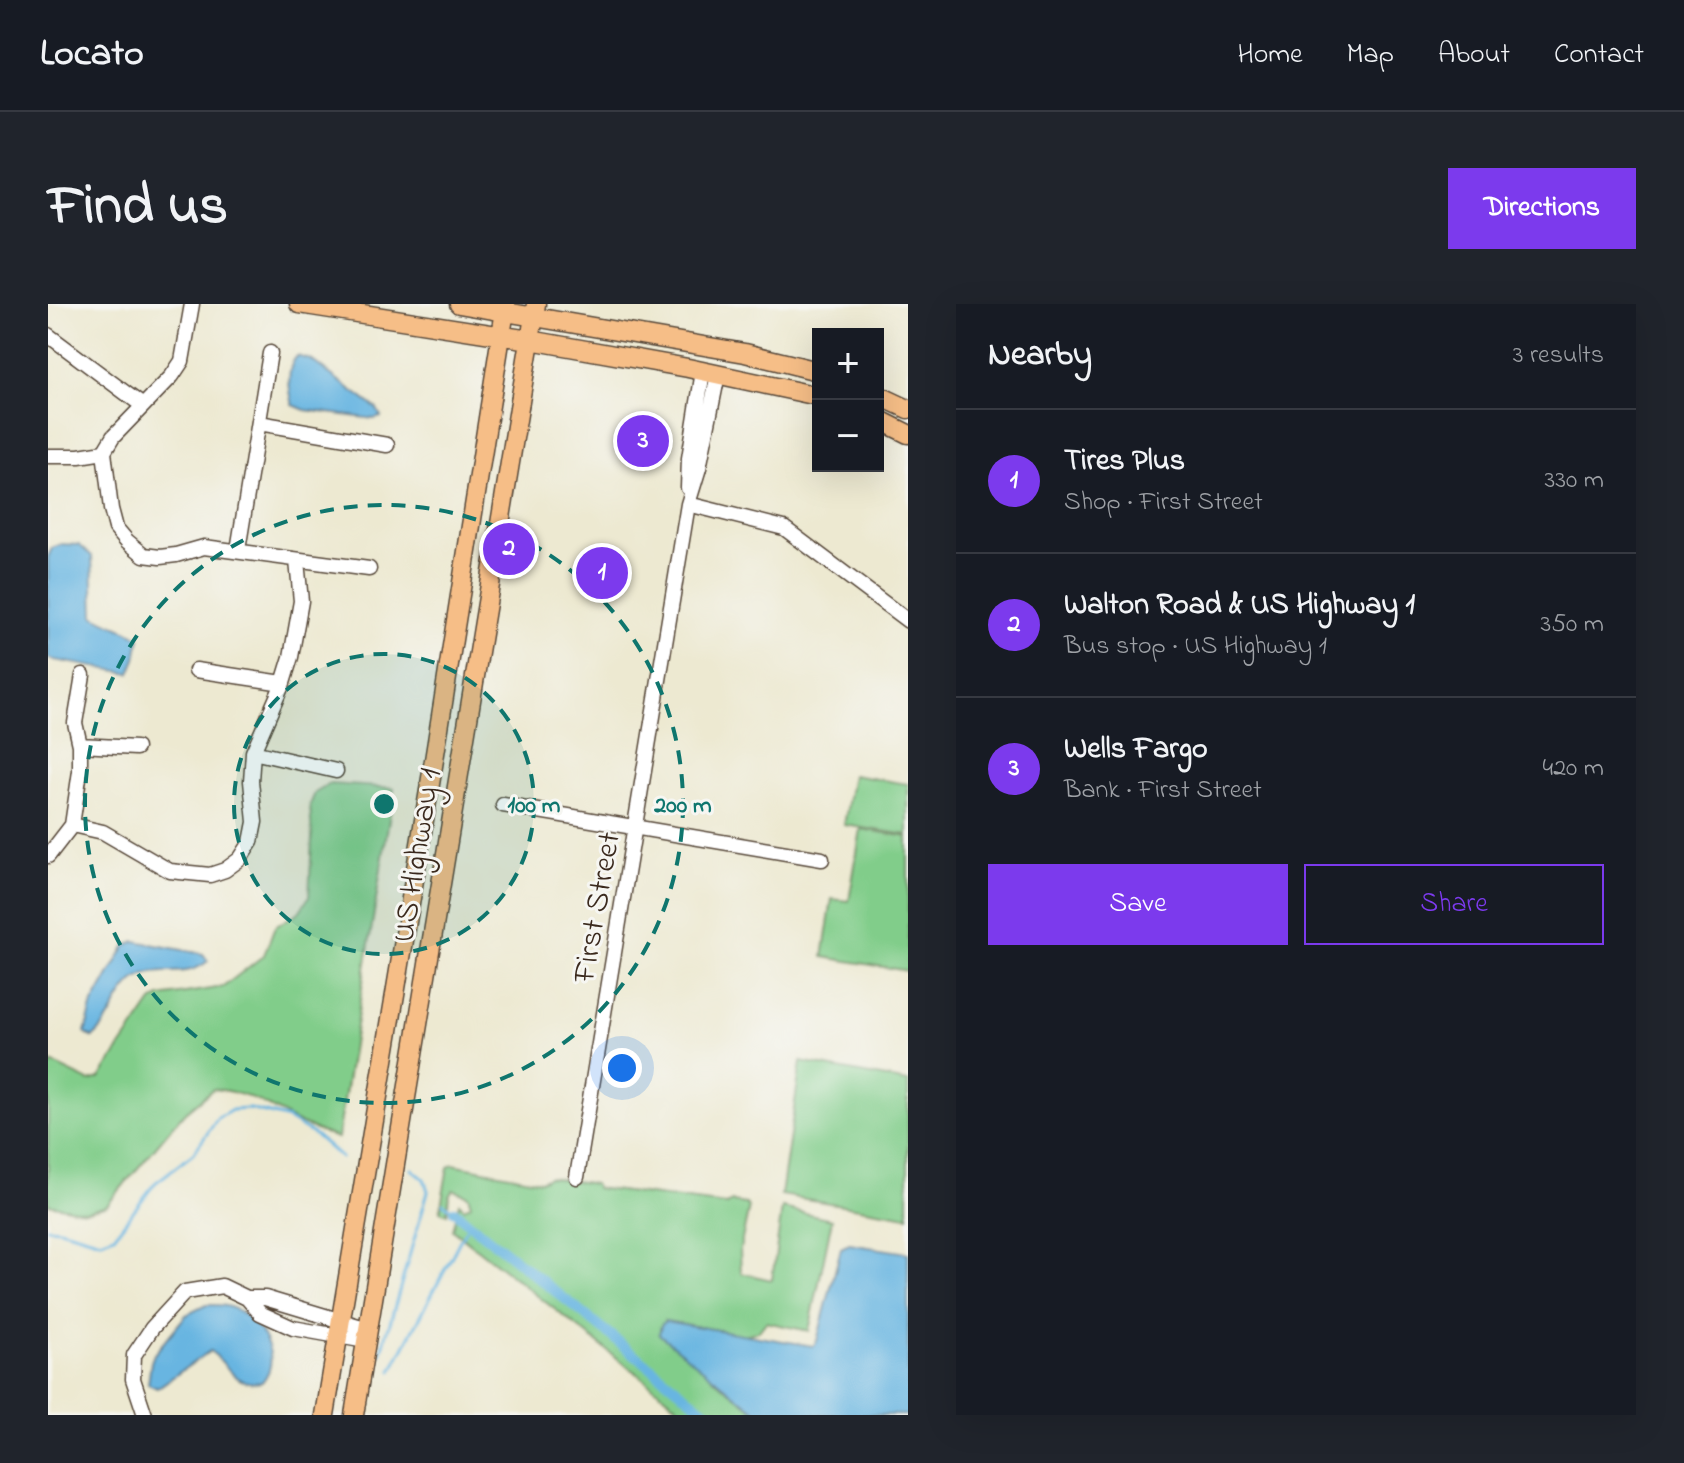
<!DOCTYPE html>
<html lang="en">
<head>
<meta charset="utf-8">
<style>
  :root { --surface:#171b24; --page:#20242c; --text:#f1f3f6; --muted:#9ea1a6; --line:#363941; --accent:#7c3aed }
  body { margin:0; font-family:"Indie Flower",sans-serif; background:var(--page); color:var(--text) }
  .controls { position:absolute; right:24px; top:24px; display:grid; overflow:hidden; border-radius:0px; box-shadow:0 8px 32px #0002 }
  .controls button { width:72px; height:72px; display:grid; place-items:center; padding:0; border:0; border-bottom:2px solid var(--line); background:var(--surface); color:var(--text); font:40px sans-serif }
  .you { position:absolute; left:574px; top:764px; width:28px; height:28px; margin:-20px; border:6px solid #fff; border-radius:50%; background:#1a73e8; box-shadow:0 0 0 12px #1a73e833 }
  .badge { display:grid; place-items:center; width:52px; height:52px; border-radius:50%; background:var(--accent); color:#fff; font-size:26px; font-weight:700 }
  .pin { position:absolute; translate:-50% -50%; border:4px solid #fff; box-shadow:0 2px 8px #0006 }
  .list { margin:0; padding:0; list-style:none }
  h2 { display:flex; justify-content:space-between; align-items:center; height:104px; margin:0; padding:0 32px; font-size:34px }
  h2 small { font-size:26px; font-weight:400; color:var(--muted) }
  .list li { display:grid; grid-template-columns:52px 1fr auto; gap:24px; align-items:center; box-sizing:border-box; height:144px; padding:0 32px; border-top:2px solid var(--line) }
  .list b { display:block; font-size:30px; white-space:nowrap }
  .list p { margin:0; font-size:26px; white-space:nowrap; color:var(--muted) }
  .list em { font-size:26px; font-style:normal; color:var(--muted) }
  .actions { display:flex; gap:16px; padding:24px 32px }
  .actions a { flex:1; padding:18px 0; border:2px solid var(--accent); border-radius:0px; text-align:center; font-size:28px; color:var(--accent) }
  .actions .main { background:var(--accent); color:#fff }
  .map { position:relative; flex:none; width:860px; height:1111px; overflow:hidden; border-radius:0px }
  header { display:flex; align-items:center; gap:48px; box-sizing:border-box; height:112px; padding:0 40px; background:var(--surface); border-bottom:2px solid var(--line) }
  header strong { font-size:38px }
  nav { display:flex; gap:44px; margin-inline-start:auto; font-size:28px }
  .intro { display:flex; align-items:center; justify-content:space-between; box-sizing:border-box; height:192px; padding:0 48px }
  h1 { margin:0; font-size:56px }
  .button { padding:20px 36px; border-radius:0px; background:var(--accent); color:#fff; font-size:28px; font-weight:700 }
  main { display:flex; gap:48px; padding:0 48px }
  aside { flex:1; background:var(--surface); border-radius:0px; box-shadow:0 8px 32px #0002 }
  .map>svg:first-child { display:block }
</style>
</head>
<body>
<header>
<strong>Locato</strong>
<nav><a>Home</a><a>Map</a><a>About</a><a>Contact</a></nav>
</header>
<div class="intro"><h1>Find us</h1><a class="button">Directions</a></div>
<main>
<div class="map">
<svg width="860" height="1111" viewBox="0 0 860 1111">
  <rect width="100%" height="100%" fill="#f6f6f2"/>
  <filter id="ink" filterUnits="userSpaceOnUse"><feTurbulence type="fractalNoise" baseFrequency=".0125" numOctaves="2"/><feDisplacementMap in="SourceGraphic" scale="16" xChannelSelector="R" yChannelSelector="G"/><feConvolveMatrix kernelMatrix="1 2 1 2 8 2 1 2 1" color-interpolation-filters="sRGB"/></filter>
  <filter id="wash" filterUnits="userSpaceOnUse"><feTurbulence type="fractalNoise" baseFrequency=".006" numOctaves="4" result="noise"/><feDisplacementMap in="SourceGraphic" scale="32" xChannelSelector="R" yChannelSelector="G"/><feGaussianBlur stdDeviation="1.8" result="paint"/><feColorMatrix in="noise" values="0 0 0 0 0 0 0 0 0 0 0 0 0 0 0 0 0 1.4 0 .05"/><feComposite in="paint" operator="in"/></filter>
  <g filter="url(#wash)">
    <rect width="100%" height="100%" fill="#ede9d1"/>
    <path fill="#81cd8a" stroke="#5e7c54" stroke-width="2" d="M805 471 860 480V531L796 521Z
      M282 480 346 484 290 834C278 830 266 826 254 820 222 805 202 788 165 785L136 809 59 901 37 907 0 900V765L4 759 41 777 52 774 104 698 112 693 175 683 216 651 227 623 251 608 261 593 264 534 262 501 267 489Z
      M813 525 860 533V667L775 653 784 595 801 597Z
      M753 758 860 778V912L733 891Z
      M405 860 492 877 500 873 546 880 548 884 678 901 684 898 698 900 701 903 692 945 693 969 724 976 734 904 784 915 761 1027 718 1018 711 1027 697 1031 617 1017 667 1076 713 1111H642L404 925 411 899 416 904 423 900 420 891 405 885 401 891 399 910 392 907 400 863Z"/>
    <path fill="#67b5e1" stroke="#517080" stroke-width="2" d="M249 52 263 56 329 105 333 113 326 115 257 106 245 101C241 86 238 64 249 52Z
      M14 240 31 241 44 252 46 311C61 322 79 323 92 334L88 355 82 369 0 355V253L4 244Z
      M87 637 155 650 160 657C136 677 112 660 89 675 69 689 64 719 44 734L37 729 45 700 78 641Z
      M801 940 860 949V1111H713L611 1030 613 1021 617 1017 765 1042 769 1037 793 944Z
      M158 1001C167 1001 176 1000 184 1004 211 1017 236 1052 214 1078 183 1082 183 1062 162 1047L109 1084 100 1080 103 1058 106 1050 138 1011Z"/>
    <g fill="none" stroke-linecap="round" stroke-linejoin="round">
      <path stroke="#67b5e1" stroke-width="3" d="M395 899 406 907
        M0 924 12 925 53 937 66 932 107 879 145 850 170 814 184 806 202 805 240 815 268 832 293 854
        M333 1050 380 887 376 875 364 865
        M344 1067 421 919"/>
      <path stroke="#67b5e1" stroke-width="10" d="M406 907 663 1111"/>
    </g>
  </g>
  <g filter="url(#ink)">
    <g fill="none" stroke-linecap="round" stroke-linejoin="round">
      <g stroke="#564739" stroke-width="17">
        <path id="minor" d="M144 0 134 57 124 72 65 133 56 148 63 205 68 224 79 237 96 251 112 253 128 251 156 243 321 265
          M0 31 95 102
          M211 119 339 141
          M0 152H31L56 148
          M640 184 641 154 655 67
          M640 200 736 224 860 317
          M190 246 222 49
          M148 366 235 379
          M32 441 88 444
          M205 448 288 467
          M455 501 774 555
          M24 521 55 528 122 567 162 571 177 566 192 555 203 538 207 518 203 477 205 448 235 379 243 353 253 297 249 257
          M0 552 24 521 32 467V441L27 419 35 371
          M529 873 640 200 651 164 670 70
          M199 994H217L320 1025
          M97 1111 85 1075 86 1051 104 1024 137 988 174 982 199 994 212 1009 245 1024 318 1037"/>
      </g>
      <g stroke="#564739" stroke-width="21">
        <path id="major" d="M251 0 482 36 640 64 770 92
          M411 0 697 49 770 67
          M830 91 860 105
          M830 115 860 130
          M277 1111 386 456 458 0
          M306 1111 488 0"/>
      </g>
      <use href="#minor" stroke="#fff" stroke-width="14"/>
      <use href="#major" stroke="#f6be87" stroke-width="18"/>
    </g>
  </g>
  <circle cx="336" cy="500" r="150" fill="#0f766e" fill-opacity=".12"/>
  <g fill="none" stroke="#0f766e" stroke-width="4" stroke-dasharray="14 10">
    <circle cx="336" cy="500" r="150"/>
    <circle cx="336" cy="500" r="299"/>
  </g>
  <g text-anchor="middle" stroke-width="6" stroke-linejoin="round" paint-order="stroke">
    <g font-size="32" fill="#3b2a1e" stroke="#f6f6f2">
      <text transform="translate(367 551) rotate(-81)" y="11">US Highway 1</text>
      <text transform="translate(547 603) rotate(-80)" y="11">First Street</text>
    </g>
  </g>
  <circle cx="336" cy="500" r="12" fill="#0f766e" stroke="#f6f6f2" stroke-width="4"/>
  <g font-size="24" text-anchor="middle" font-weight="bold" fill="#0f766e" stroke="#f6f6f2" stroke-width="6" stroke-linejoin="round" paint-order="stroke">
    <text x="486" y="508">100 m</text>
    <text x="635" y="508">200 m</text>
  </g>
</svg>
<div class="controls">
<button>+</button>
<button>−</button>
</div>
<div class="you"></div>
<div class="pin badge" style="left:554px;top:269px">1</div>
<div class="pin badge" style="left:461px;top:245px">2</div>
<div class="pin badge" style="left:595px;top:137px">3</div>
</div>
<aside>
<h2>Nearby<small>3 results</small></h2>
<ul class="list">
<li><span class="badge">1</span><div><b>Tires Plus</b><p>Shop · First Street</p></div><em>330 m</em></li>
<li><span class="badge">2</span><div><b>Walton Road &amp; US Highway 1</b><p>Bus stop · US Highway 1</p></div><em>350 m</em></li>
<li><span class="badge">3</span><div><b>Wells Fargo</b><p>Bank · First Street</p></div><em>420 m</em></li>
</ul>
<div class="actions"><a class="main">Save</a><a>Share</a></div>
</aside>
</main>
</body>
</html>
